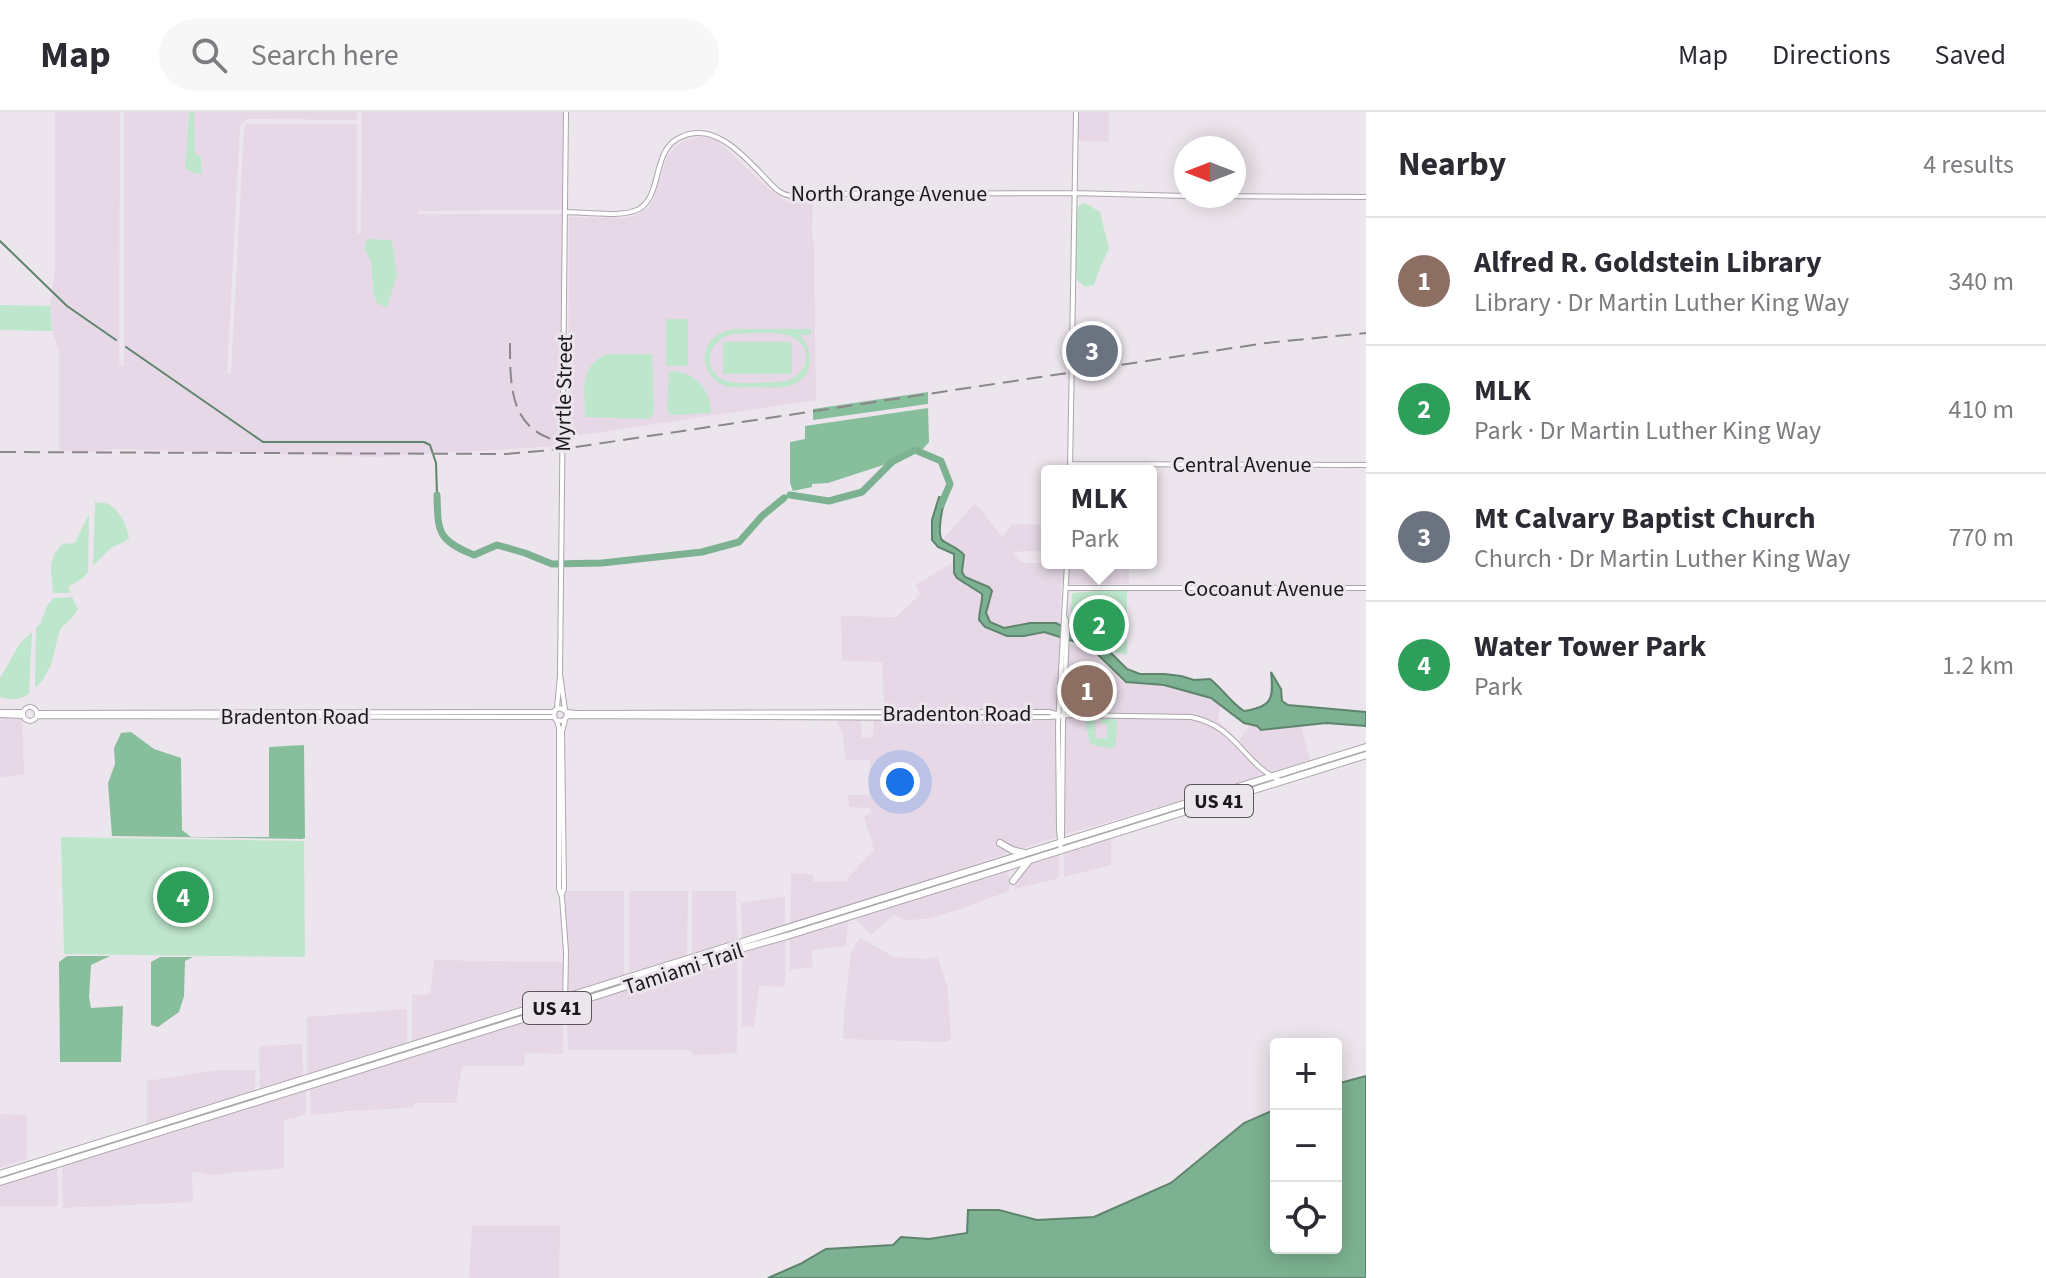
<!DOCTYPE html>
<html lang="en">
<head>
<meta charset="utf-8">
<style>
  :root { --surface:#fff; --page:#f7f7f7; --text:#2b2b33; --muted:#7c7c81; --line:#e1e1e2; --accent:#111827 }
  body { margin:0; font-family:"Source Sans 3",sans-serif; background:var(--page); color:var(--text) }
  .controls { position:absolute; right:24px; bottom:24px; display:grid; overflow:hidden; border-radius:8px; box-shadow:0 4px 20px #0003 }
  .controls button { width:72px; height:72px; display:grid; place-items:center; padding:0; border:0; border-bottom:2px solid var(--line); background:var(--surface); color:var(--text); font:40px sans-serif }
  .compass { position:absolute; left:1174px; top:24px; width:72px; height:72px; border-radius:50%; background:var(--surface); box-shadow:0 4px 20px #0003; rotate:270deg }
  .you { position:absolute; left:900px; top:670px; width:28px; height:28px; margin:-20px; border:6px solid #fff; border-radius:50%; background:#1a73e8; box-shadow:0 0 0 12px #1a73e833 }
  .badge { display:grid; place-items:center; width:52px; height:52px; border-radius:50%; background:var(--accent); color:#fff; font-size:26px; font-weight:700 }
  .pin { position:absolute; translate:-50% -50%; border:4px solid #fff; box-shadow:0 2px 8px #0006 }
  .popup { position:absolute; left:1041px; top:353px; width:116px; height:104px; box-sizing:border-box; display:grid; place-content:center; border-radius:8px; background:var(--surface); filter:drop-shadow(0 2px 6px #0005); font-size:26px; white-space:nowrap; color:var(--muted) }
  .popup b { font-size:30px; color:var(--text) }
  .popup::after { content:''; position:absolute; left:50%; top:100%; margin-left:-16px; border:16px solid transparent; border-top-color:var(--surface) }
  .list { margin:0; padding:0; list-style:none }
  h2 { display:flex; justify-content:space-between; align-items:center; height:104px; margin:0; padding:0 32px; font-size:34px }
  h2 small { font-size:26px; font-weight:400; color:var(--muted) }
  .list li { display:grid; grid-template-columns:52px 1fr auto; gap:24px; align-items:center; box-sizing:border-box; height:128px; padding:0 32px; border-top:2px solid var(--line) }
  .list b { display:block; font-size:30px; white-space:nowrap }
  .list p { margin:0; font-size:26px; white-space:nowrap; color:var(--muted) }
  .list em { font-size:26px; font-style:normal; color:var(--muted) }
  .icon { flex:none; width:44px; height:44px; fill:none; stroke:currentColor; stroke-width:2; stroke-linecap:round; stroke-linejoin:round }
  .map { position:relative; flex:none; width:1366px; height:1166px; overflow:hidden }
  header { display:flex; align-items:center; gap:48px; box-sizing:border-box; height:112px; padding:0 40px; background:var(--surface); border-bottom:2px solid var(--line) }
  header strong { font-size:38px }
  nav { display:flex; gap:44px; margin-inline-start:auto; font-size:28px }
  .search { width:560px; height:72px; background:var(--page); display:flex; align-items:center; gap:20px; box-sizing:border-box; padding:0 28px; border-radius:44px; color:var(--muted); font-size:30px }
  main { display:flex }
  aside { flex:1; background:var(--surface) }
  .map>svg:first-child { display:block }
</style>
</head>
<body>
<header>
<strong>Map</strong>
<div class="search"><svg class="icon" aria-label="search" viewBox="0 0 24 24"><circle cx="10" cy="10" r="6"/><path d="M15 15l6 6"/></svg>Search here</div>
<nav><a>Map</a><a>Directions</a><a>Saved</a></nav>
</header>
<main>
<div class="map">
<svg width="1366" height="1166" viewBox="0 0 1366 1166">
  <rect width="100%" height="100%" fill="#ede5ed"/>
  <path fill="#e6d8e6" fill-rule="evenodd" d="M55 0H120L119 253H124V0H189L187 18 194 59 197 62 202 61 201 44H195L194 0H357V8L248 7 244 9 240 14 227 261 231 262 244 17 247 12H357V121L361 122 362 0H563V98L418 99 419 102H563L560 334 374 345 115 337 87 341 59 338V238L52 219 50 194 55 159ZM392 128 397 163 373 181 371 149Z
    M1078 0H1109V30L1077 29Z
    M699 25 709 26 718 29 769 77 784 88 793 91 813 87 812 123 814 131 816 288 568 325 569 105 624 106 637 103 648 96 653 89 667 45 676 34 685 28Z
    M975 391 1002 425 1012 412 1047 413V438L1012 440 1023 451H1130L1129 472H1061L1060 508 1069 532 1094 542 1123 570 1143 573 1165 574 1214 587 1220 593 1218 609 1239 628 1250 613 1256 615 1261 619 1301 614 1310 648 1267 664 1063 723 790 813 791 762H813L814 770 845 769 874 738 864 704 871 701 869 696 849 695 848 683H869L870 648H845L843 621 836 609 861 608 862 626 873 625 874 608 884 597 882 550 842 549 841 504 896 505 921 482 915 473 957 448 942 428Z
    M0 605 22 606 24 662 0 666Z
    M1111 725V753L1064 765V740Z
    M1059 742V766L1014 777 1015 769 1030 751Z
    M1008 758 1010 769 1009 779 960 797 927 807 905 808 894 803 871 823 854 805Z
    M566 779H624V863L567 881 568 840 564 785Z
    M629 779H688L687 843 629 861Z
    M692 779H736L737 827 692 841Z
    M785 784V812L742 826 741 791Z
    M848 807 846 834 811 838 813 855 790 858V826Z
    M860 826 894 845 924 847 938 845 948 877 951 928 946 930 843 927 844 901 851 839Z
    M785 827V875L759 874 754 915 742 914V839Z
    M737 840V941L693 943V940L686 938H568L567 895Z
    M434 848 563 850V882L412 930V883L430 882Z
    M407 897V931L307 963V905Z
    M563 897V942L525 941 524 954H462L456 991H415L412 996 348 999 311 1003 310 976Z
    M302 932 303 964 260 977 259 934Z
    M217 958H255V979L147 1012V969Z
    M306 977V1003L284 1008V1056L209 1063 198 1060 192 1061 193 1090 63 1096 62 1053Z
    M0 1002 27 1003V1047L0 1055Z
    M57 1055 58 1094H0V1073Z
    M472 1114H560L559 1166H469Z"/>
  <path fill="#bee6cc" fill-rule="evenodd" d="M189 0H194L195 43 201 44 202 62H197L185 57Z
    M1085 91 1100 100 1109 137 1100 155 1094 173 1085 175 1077 168C1073 144 1075 119 1078 94Z
    M367 127 392 128 397 163 387 195 378 192 373 181 371 149 364 136Z
    M0 193 50 194 52 219 0 218Z
    M666 207H688V254H666Z
    M734 217H811V222L800 223C814 238 815 264 792 273 781 277 766 275 755 275 747 275 738 276 730 275 713 272 701 255 706 238 710 225 721 219 734 217ZM734 222C749 222 782 218 794 226 818 240 804 270 776 270 761 270 741 273 727 269 700 261 707 226 734 222Z
    M723 230H792V262H723Z
    M608 242H652L654 301 649 307 585 305C585 279 578 252 608 242Z
    M669 259C694 259 710 275 711 301L671 303 667 298Z
    M95 390C99 391 104 390 108 392 120 398 127 414 129 426L122 431 111 436 93 454Z
    M89 402 88 460 82 467 69 474 70 481H53C52 460 46 449 62 432L75 431Z
    M1127 476V542L1110 540 1090 528 1070 521 1072 481Z
    M72 485 78 497 71 507 60 517 51 553 42 569 35 576 36 516 40 512 47 494 53 486Z
    M32 520 29 581C21 589 10 588 0 585V566L20 531Z
    M1095 607 1096 626H1107V612H1101V607H1117L1116 632 1111 637 1090 632 1085 608Z
    M61 725 304 729 305 845 64 842Z"/>
  <path fill="#87be9c" d="M928 280V292L813 308V297Z
    M928 296 929 330 923 337 911 344 828 371 812 372V375L793 379 790 371V330L805 327V314Z
    M131 620 154 637 181 646 182 718 191 725H269V635L304 633 305 726 302 727 112 724 108 671 115 652 114 636 121 621Z
    M67 844H110L91 853 89 885 91 896 123 894 121 950H60L59 850Z
    M160 845H193L185 849 184 884 179 900 158 915 151 913V850Z"/>
  <path fill="#7cb291" stroke="#5f846d" stroke-width="2" d="M939 385 946 387C942 394 937 421 942 428 946 432 958 435 964 443L962 460 965 465 989 475 992 479 986 501 990 510 1004 516 1030 511H1056L1090 528 1110 540 1127 557 1140 562H1164L1181 564 1194 568 1210 567C1223 577 1230 590 1244 599 1272 595 1274 587 1271 560L1281 577 1282 589 1288 593 1366 600V614L1326 611 1261 618 1257 614 1244 611 1211 586 1164 573 1126 570 1089 534 1044 520 1024 524H1007L985 515 979 508C979 500 983 488 982 482L957 466 954 461V442L938 435 932 428V408Z
    M1366 964V1166H768L800 1152 826 1137 893 1133 901 1125 929 1127 967 1121 968 1098H999L1037 1108 1094 1105 1171 1071 1244 1011 1276 997V1136H1336V972Z"/>
  <g fill="none" stroke-linecap="round" stroke-linejoin="round">
    <path stroke="#5f846d" stroke-width="2" d="M0 129 67 194 116 228
      M126 235 263 330H424L430 333 436 351 437 383"/>
    <path stroke="#7cb291" stroke-width="7" d="M437 383C438 420 437 428 474 443L497 433 525 441 552 452 602 451 702 440 739 430 762 404 784 386
      M790 383 829 389 862 380 892 350 915 338 941 349 950 372 941 393"/>
    <g stroke="#ada6ae" stroke-width="6">
      <path id="tertiary" d="M1208 84 1366 85
        M565 100C584 100 623 106 639 97 654 88 655 68 660 53 663 41 669 30 681 25 719 7 752 54 777 78 792 89 807 83 824 82L1073 81 1186 84
        M1070 352 1366 353
        M1070 359 1076 0
        M1066 476H1366
        M557 595 560 564
        M23 602a7 7 0 1 1 14 0a7 7 0 1 1-14 0Z
        M565 598 560 562 566 0
        M0 600H23
        M567 600 566 606 562 609 556 608 554 605 555 598 560 596 567 600 576 601 1049 600 1056 602
        M37 601 554 600
        M0 603 23 604
        M37 604 554 605
        M567 604 954 606 1050 605 1067 603 1191 605C1237 614 1243 652 1281 669
        M557 609 559 616V777L562 785 566 840 565 894
        M1062 725 1063 612 1067 520 1066 508 1064 504
        M1061 739 1059 717 1058 613 1067 451
        M562 782 564 777 562 620 565 608"/>
    </g>
    <g stroke="#ada6ae" stroke-width="8">
      <path id="primary" d="M1000 731 1012 738 1024 741
        M1013 769 1028 750
        M0 1062 1366 635
        M0 1070 609 880 740 837 787 824 1366 643"/>
    </g>
    <use href="#tertiary" stroke="#fff" stroke-width="4"/>
    <use href="#primary" stroke="#fff" stroke-width="6"/>
    <path stroke="#8b868b" stroke-width="2" stroke-dasharray="16 8" stroke-linecap="butt" d="M510 231C510 278 510 323 569 331
      M0 340 506 342 563 337 1266 231 1366 221"/>
  </g>
  <g text-anchor="middle" stroke-width="6" stroke-linejoin="round" paint-order="stroke">
    <g fill="#ede5ed" stroke="#595659" stroke-width="2">
      <rect x="1185" y="673" width="68" height="32" rx="6"/>
      <rect x="523" y="880" width="68" height="32" rx="6"/>
    </g>
    <g font-size="20" font-weight="bold" fill="#1a181a">
      <text x="1219" y="696">US 41</text>
      <text x="557" y="903">US 41</text>
    </g>
    <g font-size="22" fill="#1a181a" stroke="#ede5ed">
      <text x="889" y="89">North Orange Avenue</text>
      <text transform="translate(563 281) rotate(-89)" y="8">Myrtle Street</text>
      <text x="1242" y="360">Central Avenue</text>
      <text x="1264" y="484">Cocoanut Avenue</text>
      <text x="957" y="609">Bradenton Road</text>
      <text x="295" y="612">Bradenton Road</text>
      <text transform="translate(683 856) rotate(-18)" y="8">Tamiami Trail</text>
    </g>
  </g>
</svg>
<div class="controls">
<button>+</button>
<button>−</button>
<button><svg class="icon" aria-label="locate" viewBox="0 0 24 24"><circle cx="12" cy="12" r="6"/><path d="M12 2v4M12 18v4M2 12h4M18 12h4"/></svg></button>
</div>
<svg class="compass" viewBox="-18 -18 36 36"><path d="M0-13l5 13h-10z" fill="#e53935"/><path d="M0 13l5-13h-10z" fill="#7c7c81"/></svg>
<div class="you"></div>
<div class="pin badge" style="left:1087px;top:579px;background:#8d6e63">1</div>
<div class="pin badge" style="left:1099px;top:513px;background:#2e9e5b">2</div>
<div class="popup"><b>MLK</b>Park</div>
<div class="pin badge" style="left:1092px;top:239px;background:#6b7280">3</div>
<div class="pin badge" style="left:183px;top:785px;background:#2e9e5b">4</div>
</div>
<aside>
<h2>Nearby<small>4 results</small></h2>
<ul class="list">
<li><span class="badge" style="background:#8d6e63">1</span><div><b>Alfred R. Goldstein Library</b><p>Library · Dr Martin Luther King Way</p></div><em>340 m</em></li>
<li><span class="badge" style="background:#2e9e5b">2</span><div><b>MLK</b><p>Park · Dr Martin Luther King Way</p></div><em>410 m</em></li>
<li><span class="badge" style="background:#6b7280">3</span><div><b>Mt Calvary Baptist Church</b><p>Church · Dr Martin Luther King Way</p></div><em>770 m</em></li>
<li><span class="badge" style="background:#2e9e5b">4</span><div><b>Water Tower Park</b><p>Park</p></div><em>1.2 km</em></li>
</ul>
</aside>
</main>
</body>
</html>
